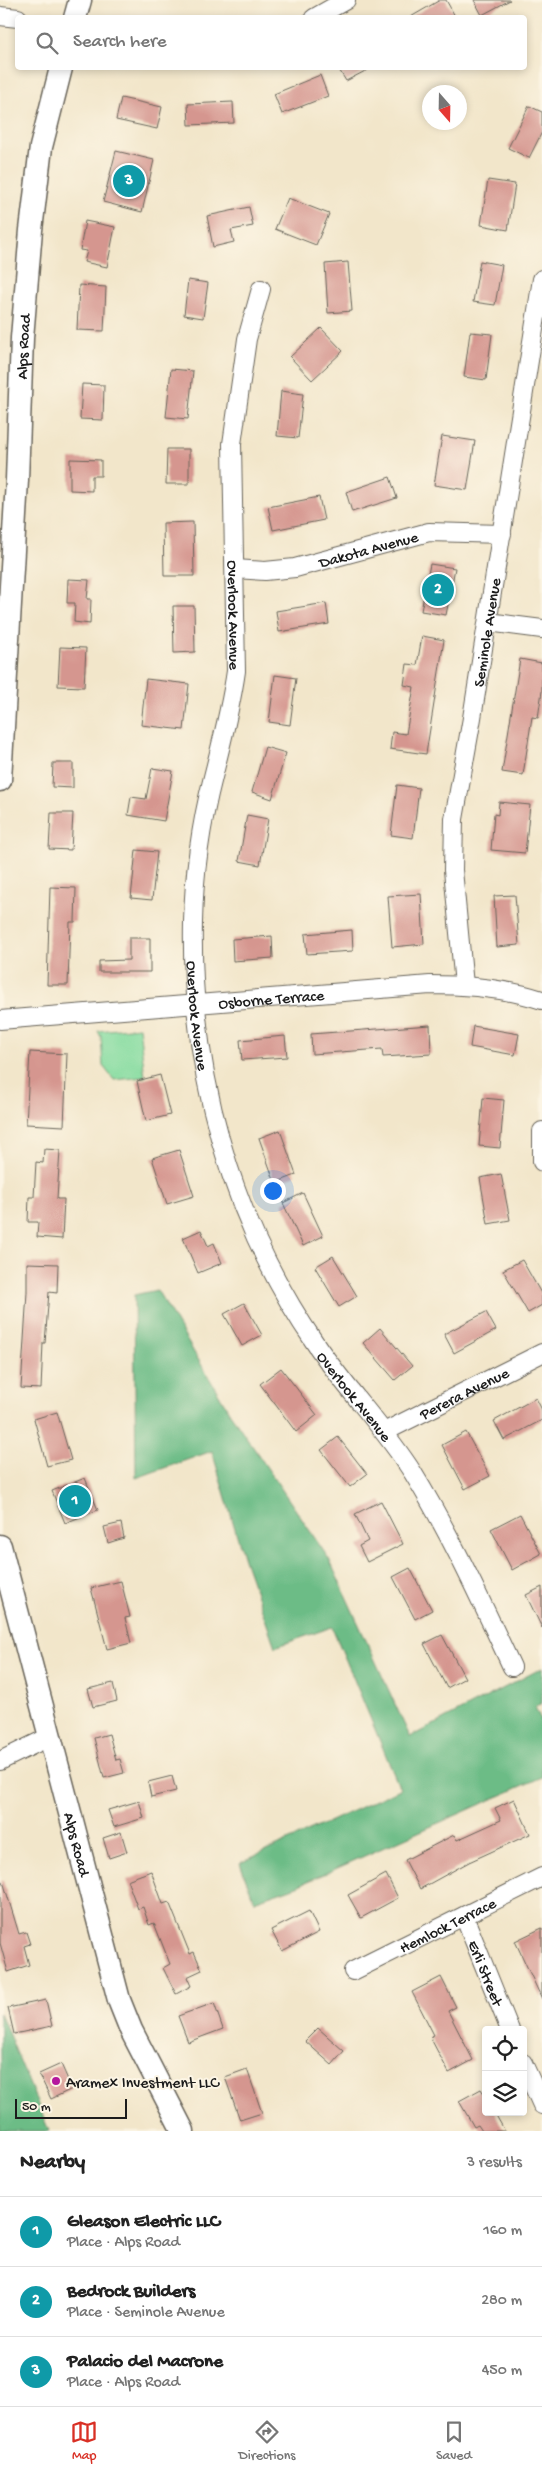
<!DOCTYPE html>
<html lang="en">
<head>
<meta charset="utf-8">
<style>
  :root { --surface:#fff; --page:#f6f6f6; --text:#222; --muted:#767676; --line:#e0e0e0; --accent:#d93025 }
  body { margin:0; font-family:"Gochi Hand",sans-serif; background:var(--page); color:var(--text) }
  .controls { position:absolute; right:15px; bottom:15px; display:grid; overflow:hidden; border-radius:5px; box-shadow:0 2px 8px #0003 }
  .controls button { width:45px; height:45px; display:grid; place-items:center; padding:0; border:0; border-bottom:1px solid var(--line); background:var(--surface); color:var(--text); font:25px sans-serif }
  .compass { position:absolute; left:422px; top:85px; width:45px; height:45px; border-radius:50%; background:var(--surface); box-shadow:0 2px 8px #0003; rotate:160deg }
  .scale { position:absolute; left:15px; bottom:12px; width:112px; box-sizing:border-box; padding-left:5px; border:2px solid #1c1c1c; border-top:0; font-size:14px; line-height:18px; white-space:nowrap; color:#1c1c1c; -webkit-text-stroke:4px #fcf5e5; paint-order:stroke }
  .you { position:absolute; left:272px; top:1190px; width:18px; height:18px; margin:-12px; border:4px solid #fff; border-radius:50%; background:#1a73e8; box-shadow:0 0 0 8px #1a73e833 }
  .badge { display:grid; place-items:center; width:32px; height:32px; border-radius:50%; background:var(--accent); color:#fff; font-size:16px; font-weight:700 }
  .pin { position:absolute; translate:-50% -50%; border:2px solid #fff; box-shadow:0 1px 5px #0006 }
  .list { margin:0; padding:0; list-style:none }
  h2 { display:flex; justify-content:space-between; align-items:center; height:65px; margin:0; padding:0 20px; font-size:21px }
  h2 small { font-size:16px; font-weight:400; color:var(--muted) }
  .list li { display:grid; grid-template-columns:32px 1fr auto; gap:15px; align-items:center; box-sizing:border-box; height:70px; padding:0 20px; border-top:1px solid var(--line) }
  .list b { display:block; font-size:19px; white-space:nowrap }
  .list p { margin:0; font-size:16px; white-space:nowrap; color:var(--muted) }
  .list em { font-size:16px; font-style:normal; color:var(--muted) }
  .icon { flex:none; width:28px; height:28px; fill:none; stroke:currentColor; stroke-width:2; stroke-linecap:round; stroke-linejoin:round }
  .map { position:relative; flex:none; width:542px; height:2131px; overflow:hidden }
  .search { position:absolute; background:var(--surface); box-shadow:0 2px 8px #0003; left:15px; right:15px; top:15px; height:55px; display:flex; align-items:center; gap:12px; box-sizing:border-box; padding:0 18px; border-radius:5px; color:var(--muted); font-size:19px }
  .sheet { height:275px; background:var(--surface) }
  nav { display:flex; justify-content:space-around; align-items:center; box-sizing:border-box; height:70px; border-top:1px solid var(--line); background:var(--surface); font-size:14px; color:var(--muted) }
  nav a { display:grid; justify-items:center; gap:2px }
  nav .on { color:var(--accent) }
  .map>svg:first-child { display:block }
</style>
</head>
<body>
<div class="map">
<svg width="542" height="2131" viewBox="0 0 542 2131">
  <rect width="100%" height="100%" fill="#fcf5e5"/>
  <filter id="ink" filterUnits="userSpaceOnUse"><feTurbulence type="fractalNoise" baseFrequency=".02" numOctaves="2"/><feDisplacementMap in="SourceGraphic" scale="10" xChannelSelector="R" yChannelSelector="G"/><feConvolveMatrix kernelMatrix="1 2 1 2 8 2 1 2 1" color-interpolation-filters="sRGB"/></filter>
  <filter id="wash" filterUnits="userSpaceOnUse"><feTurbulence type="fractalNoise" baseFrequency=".0096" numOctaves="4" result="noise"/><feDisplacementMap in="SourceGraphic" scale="20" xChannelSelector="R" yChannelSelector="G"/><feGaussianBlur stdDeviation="1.12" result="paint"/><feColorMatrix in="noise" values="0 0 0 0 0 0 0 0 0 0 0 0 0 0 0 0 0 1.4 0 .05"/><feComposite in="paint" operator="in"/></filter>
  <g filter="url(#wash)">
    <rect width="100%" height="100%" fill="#f2e6ca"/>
    <path fill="#86dca0" stroke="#517c5e" d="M139 1027 145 1077 114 1080 103 1066 101 1037 98 1031Z"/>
    <path fill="#6cbc86" stroke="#446c51" d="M157 1290 230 1413 329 1559 410 1737 542 1668V1703L535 1707 542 1722V1777L297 1886 254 1901 240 1863 400 1789 332 1627 275 1647 244 1559 212 1451 136 1478 134 1295Z
      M0 2013 49 2131H0Z"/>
    <g id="blocks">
      <path fill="#d5968f" d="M440 0H446L456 18H409Z
        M474 0H510L482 15Z
        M338 68H371L346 81Z
        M320 75 328 96 282 114 274 94Z
        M121 98 162 107 157 129 116 120Z
        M233 102 234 123 189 125 188 104Z
        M529 106 542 112V132L529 158 508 148Z
        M116 151 154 160 142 212 103 202Z
        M488 180 515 184 508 230 481 225Z
        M288 198 329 214 316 245 275 229Z
        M249 207 253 226 231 230 234 242 213 247 207 216Z
        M85 221 115 227 107 267 84 262 87 251 80 250Z
        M480 261 502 265 495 305 473 302Z
        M348 262 352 311 328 313 325 264Z
        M188 280 208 283 203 318 184 315Z
        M79 285 106 287 104 331 77 330Z
        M321 328 343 351 312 380 290 357Z
        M470 332 492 334 486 380 464 377Z
        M171 369 193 371 188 419 166 417Z
        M82 384 104 385 103 420 80 419Z
        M281 391 303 394 298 438 277 436Z
        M442 436 475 441 467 490 434 485Z
        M167 449H189V484H166Z
        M70 459 101 460V476H92V491L70 490Z
        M390 477 397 498 352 512 346 492Z
        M319 497 324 520 273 530 268 507Z
        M193 522 194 576H164L163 523Z
        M430 564 455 568 446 615 421 611Z
        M68 579 89 580 87 599H91L90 624 74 622 75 603H67Z
        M326 603 329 624 279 632 276 611Z
        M173 606H194L195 652 174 653Z
        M422 636 444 640 426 754 390 749 392 732 406 734 414 687 404 685 407 664 417 665Z
        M60 647 86 648 84 687 58 686Z
        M520 659 542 663V691L538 718 532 717 523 775 502 772Z
        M275 675 296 678 290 725 269 722Z
        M146 679 189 684 184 730 141 725Z
        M265 747 286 753 272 799 252 792Z
        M53 763H73V788L52 787Z
        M152 768 173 771 164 821 128 815 131 797 146 799Z
        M397 785 419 788 413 838 391 835Z
        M499 802 530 805 525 853 491 850 494 814 498 815Z
        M51 813H73L71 850 49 849Z
        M247 815 268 819 260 865 239 861Z
        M136 850 157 852 152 900 131 898Z
        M50 887 76 888 75 922H70L68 985H47Z
        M421 894 424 944 392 947 388 896Z
        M515 895 519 945 497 947 494 896Z
        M352 930 353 951 307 954 305 934Z
        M272 936 273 958 233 961 232 939Z
        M129 938H150V972H99V961L129 960Z
        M430 1025 431 1054 383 1057 382 1049 312 1054 311 1034Z
        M473 1026 519 1034 515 1055 470 1047Z
        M285 1036 287 1057 242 1060 240 1040Z
        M30 1052 67 1054 64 1126 26 1124Z
        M160 1075 170 1115 146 1121 137 1081Z
        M483 1098 504 1100 500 1148 479 1146Z
        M280 1130 296 1175 275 1183 259 1138Z
        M44 1149 60 1150 57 1199H64L62 1239 37 1237 38 1222H28L29 1197H34L36 1162 43 1163Z
        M179 1150 194 1196 167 1204 152 1158Z
        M501 1174 510 1220 488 1224 480 1178Z
        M303 1193 323 1236 303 1246 283 1203Z
        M201 1230 208 1246 214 1243 222 1263 198 1273 183 1238Z
        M333 1256 357 1296 339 1307 315 1267Z
        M522 1260 542 1295V1305L528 1313 503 1270Z
        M27 1263 58 1264 57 1293 49 1292 45 1343H43L41 1389 21 1388 27 1292Z
        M244 1303 262 1335 242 1346 224 1314Z
        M486 1312 496 1330 454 1353 444 1334Z
        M380 1328 412 1366 395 1380 363 1343Z
        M281 1368 317 1415 296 1432 260 1384Z
        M536 1398 542 1410V1420L504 1440 494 1421Z
        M57 1412 71 1460 47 1466 34 1419Z
        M466 1432 490 1476 465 1489 442 1445Z
        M338 1437 367 1474 350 1487 321 1450Z
        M85 1478 98 1510 65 1523 52 1491Z
        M381 1501 403 1544 367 1562 359 1546 368 1541 355 1514Z
        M520 1514 541 1554 512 1570 491 1529Z
        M121 1523 124 1538 108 1543 104 1527Z
        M410 1568 432 1610 415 1619 393 1577Z
        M121 1581 130 1617 125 1618 131 1643 107 1649 91 1588Z
        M542 1587V1628L526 1595Z
        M442 1635 465 1678 447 1688 424 1644Z
        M113 1683 117 1701 93 1707 88 1689Z
        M109 1734 116 1760 120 1759 124 1773 104 1778 94 1738Z
        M172 1776 176 1791 151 1797 148 1782Z
        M514 1799 530 1834 469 1862 420 1889 405 1860 454 1835 457 1840 501 1820 495 1808Z
        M139 1801 144 1818 114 1827 108 1810Z
        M121 1832 127 1852 109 1858 103 1838Z
        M151 1871 163 1904 169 1902 190 1954 194 1952 202 1970 187 1977 191 1986 176 1994 163 1968 170 1964 154 1923 149 1925 143 1907 138 1909 127 1880Z
        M386 1874 398 1898 361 1918 348 1895Z
        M0 1881H3L19 1934 26 1932 30 1944 24 1946 29 1965 8 1972 0 1943Z
        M309 1911 319 1932 282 1951 271 1930Z
        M542 1928V1999L515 1941Z
        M441 1977 456 2007 448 2011 473 2060 449 2073 430 2037 434 2035 412 1992Z
        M46 2000 52 2026 14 2034 8 2008Z
        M214 2003 223 2029 188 2042 178 2016Z
        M318 2028 344 2051 332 2065 305 2041Z
        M61 2064 72 2089 51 2099 39 2074Z
        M247 2069 262 2113 240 2120 225 2077Z
        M481 2089 486 2097V2112H494L505 2131H482L478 2125 474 2127 459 2101Z"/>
    </g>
  </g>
  <g filter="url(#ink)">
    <use href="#blocks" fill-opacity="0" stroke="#676359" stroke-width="1"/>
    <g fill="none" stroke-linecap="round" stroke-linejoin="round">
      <g stroke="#676359" stroke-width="20">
        <g id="minor">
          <path d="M0 16 18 18"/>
          <path d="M314 18 346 0"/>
          <path id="s1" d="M261 289 247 339 232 444 236 671C231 707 222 741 213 777 201 824 194 873 193 922 190 1071 230 1219 315 1343 345 1388 384 1427 413 1473 451 1535 481 1601 512 1667"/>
          <path id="s2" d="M235 569 265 571 295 568 429 532 502 534"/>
          <path d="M488 622 542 629"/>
          <path id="s3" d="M464 985 453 870 454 819 472 718 542 279"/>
          <path id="s4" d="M0 1020 430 985C468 985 505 988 542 1000"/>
          <path d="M542 1131V1162"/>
          <path id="s5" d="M384 1432 542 1353"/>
          <path d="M0 1761 49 1737"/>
          <path id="s6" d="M464 1916 510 2030"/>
          <path id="s7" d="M353 1971 542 1877"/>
          <path d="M523 2063 542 2105"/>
        </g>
      </g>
      <g stroke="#676359" stroke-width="25">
        <g id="major">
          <path d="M75 18 80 0"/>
          <path id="s8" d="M0 780 17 480 22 338 31 230 41 147 61 68"/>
          <path id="s9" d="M0 1546 119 2000 131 2030 183 2131"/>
        </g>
      </g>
      <use href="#minor" stroke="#fff" stroke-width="18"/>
      <use href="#major" stroke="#fff" stroke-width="22"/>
    </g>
  </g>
  <circle fill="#b5179e" stroke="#fcf5e5" stroke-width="2" cx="56" cy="2081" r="5"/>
  <g text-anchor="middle" stroke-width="4" stroke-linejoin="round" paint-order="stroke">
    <g font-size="16" fill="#1c1c1c" stroke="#fcf5e5">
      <text dy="6" stroke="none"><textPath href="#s8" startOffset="434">Alps Road</textPath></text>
      <text dy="6" stroke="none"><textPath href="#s2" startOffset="136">Dakota Avenue</textPath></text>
      <text dy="6" stroke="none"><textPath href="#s1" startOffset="329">Overlook Avenue</textPath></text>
      <text dy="6" stroke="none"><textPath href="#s3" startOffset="356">Seminole Avenue</textPath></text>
      <text dy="6" stroke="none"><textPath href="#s4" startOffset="272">Osborne Terrace</textPath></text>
      <text dy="6" stroke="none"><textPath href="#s1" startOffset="734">Overlook Avenue</textPath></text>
      <text dy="6" stroke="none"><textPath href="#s5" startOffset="89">Perera Avenue</textPath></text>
      <text dy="6" stroke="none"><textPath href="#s1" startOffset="1152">Overlook Avenue</textPath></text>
      <text dy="6" stroke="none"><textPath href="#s9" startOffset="308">Alps Road</textPath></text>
      <text dy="6" stroke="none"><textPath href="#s7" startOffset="105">Hemlock Terrace</textPath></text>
      <text dy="6" stroke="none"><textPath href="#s6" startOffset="61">Erli Street</textPath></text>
    </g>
    <g font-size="16" fill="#1c1c1c" stroke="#fcf5e5" text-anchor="start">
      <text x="66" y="2087">Aramex Investment LLC</text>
    </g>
  </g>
</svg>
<div class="controls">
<button><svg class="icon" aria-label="locate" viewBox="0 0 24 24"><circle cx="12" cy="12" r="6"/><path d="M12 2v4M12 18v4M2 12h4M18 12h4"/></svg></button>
<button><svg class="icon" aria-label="layers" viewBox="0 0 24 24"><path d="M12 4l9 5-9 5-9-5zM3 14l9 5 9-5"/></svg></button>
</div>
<svg class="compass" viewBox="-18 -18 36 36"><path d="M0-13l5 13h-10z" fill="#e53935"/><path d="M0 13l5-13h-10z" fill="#767676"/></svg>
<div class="scale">50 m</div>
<div class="you"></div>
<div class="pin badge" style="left:75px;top:1501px;background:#0f9aa8">1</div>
<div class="pin badge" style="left:438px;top:590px;background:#0f9aa8">2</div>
<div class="pin badge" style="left:129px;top:181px;background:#0f9aa8">3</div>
<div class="search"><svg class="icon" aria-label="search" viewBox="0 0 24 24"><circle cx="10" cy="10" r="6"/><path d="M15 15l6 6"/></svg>Search here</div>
</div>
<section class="sheet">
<h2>Nearby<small>3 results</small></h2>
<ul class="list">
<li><span class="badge" style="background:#0f9aa8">1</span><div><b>Gleason Electric LLC</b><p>Place · Alps Road</p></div><em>160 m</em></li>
<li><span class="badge" style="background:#0f9aa8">2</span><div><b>Bedrock Builders</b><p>Place · Seminole Avenue</p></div><em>280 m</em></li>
<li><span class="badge" style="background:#0f9aa8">3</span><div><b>Palacio del Macrone</b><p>Place · Alps Road</p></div><em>450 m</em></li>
</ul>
</section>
<nav>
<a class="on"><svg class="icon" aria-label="map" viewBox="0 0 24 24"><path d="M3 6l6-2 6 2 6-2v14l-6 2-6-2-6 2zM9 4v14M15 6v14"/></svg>Map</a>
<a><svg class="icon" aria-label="directions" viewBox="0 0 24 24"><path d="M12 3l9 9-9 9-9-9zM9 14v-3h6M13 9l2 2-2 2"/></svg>Directions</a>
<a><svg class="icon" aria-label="saved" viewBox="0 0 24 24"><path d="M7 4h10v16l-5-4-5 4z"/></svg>Saved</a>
</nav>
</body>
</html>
